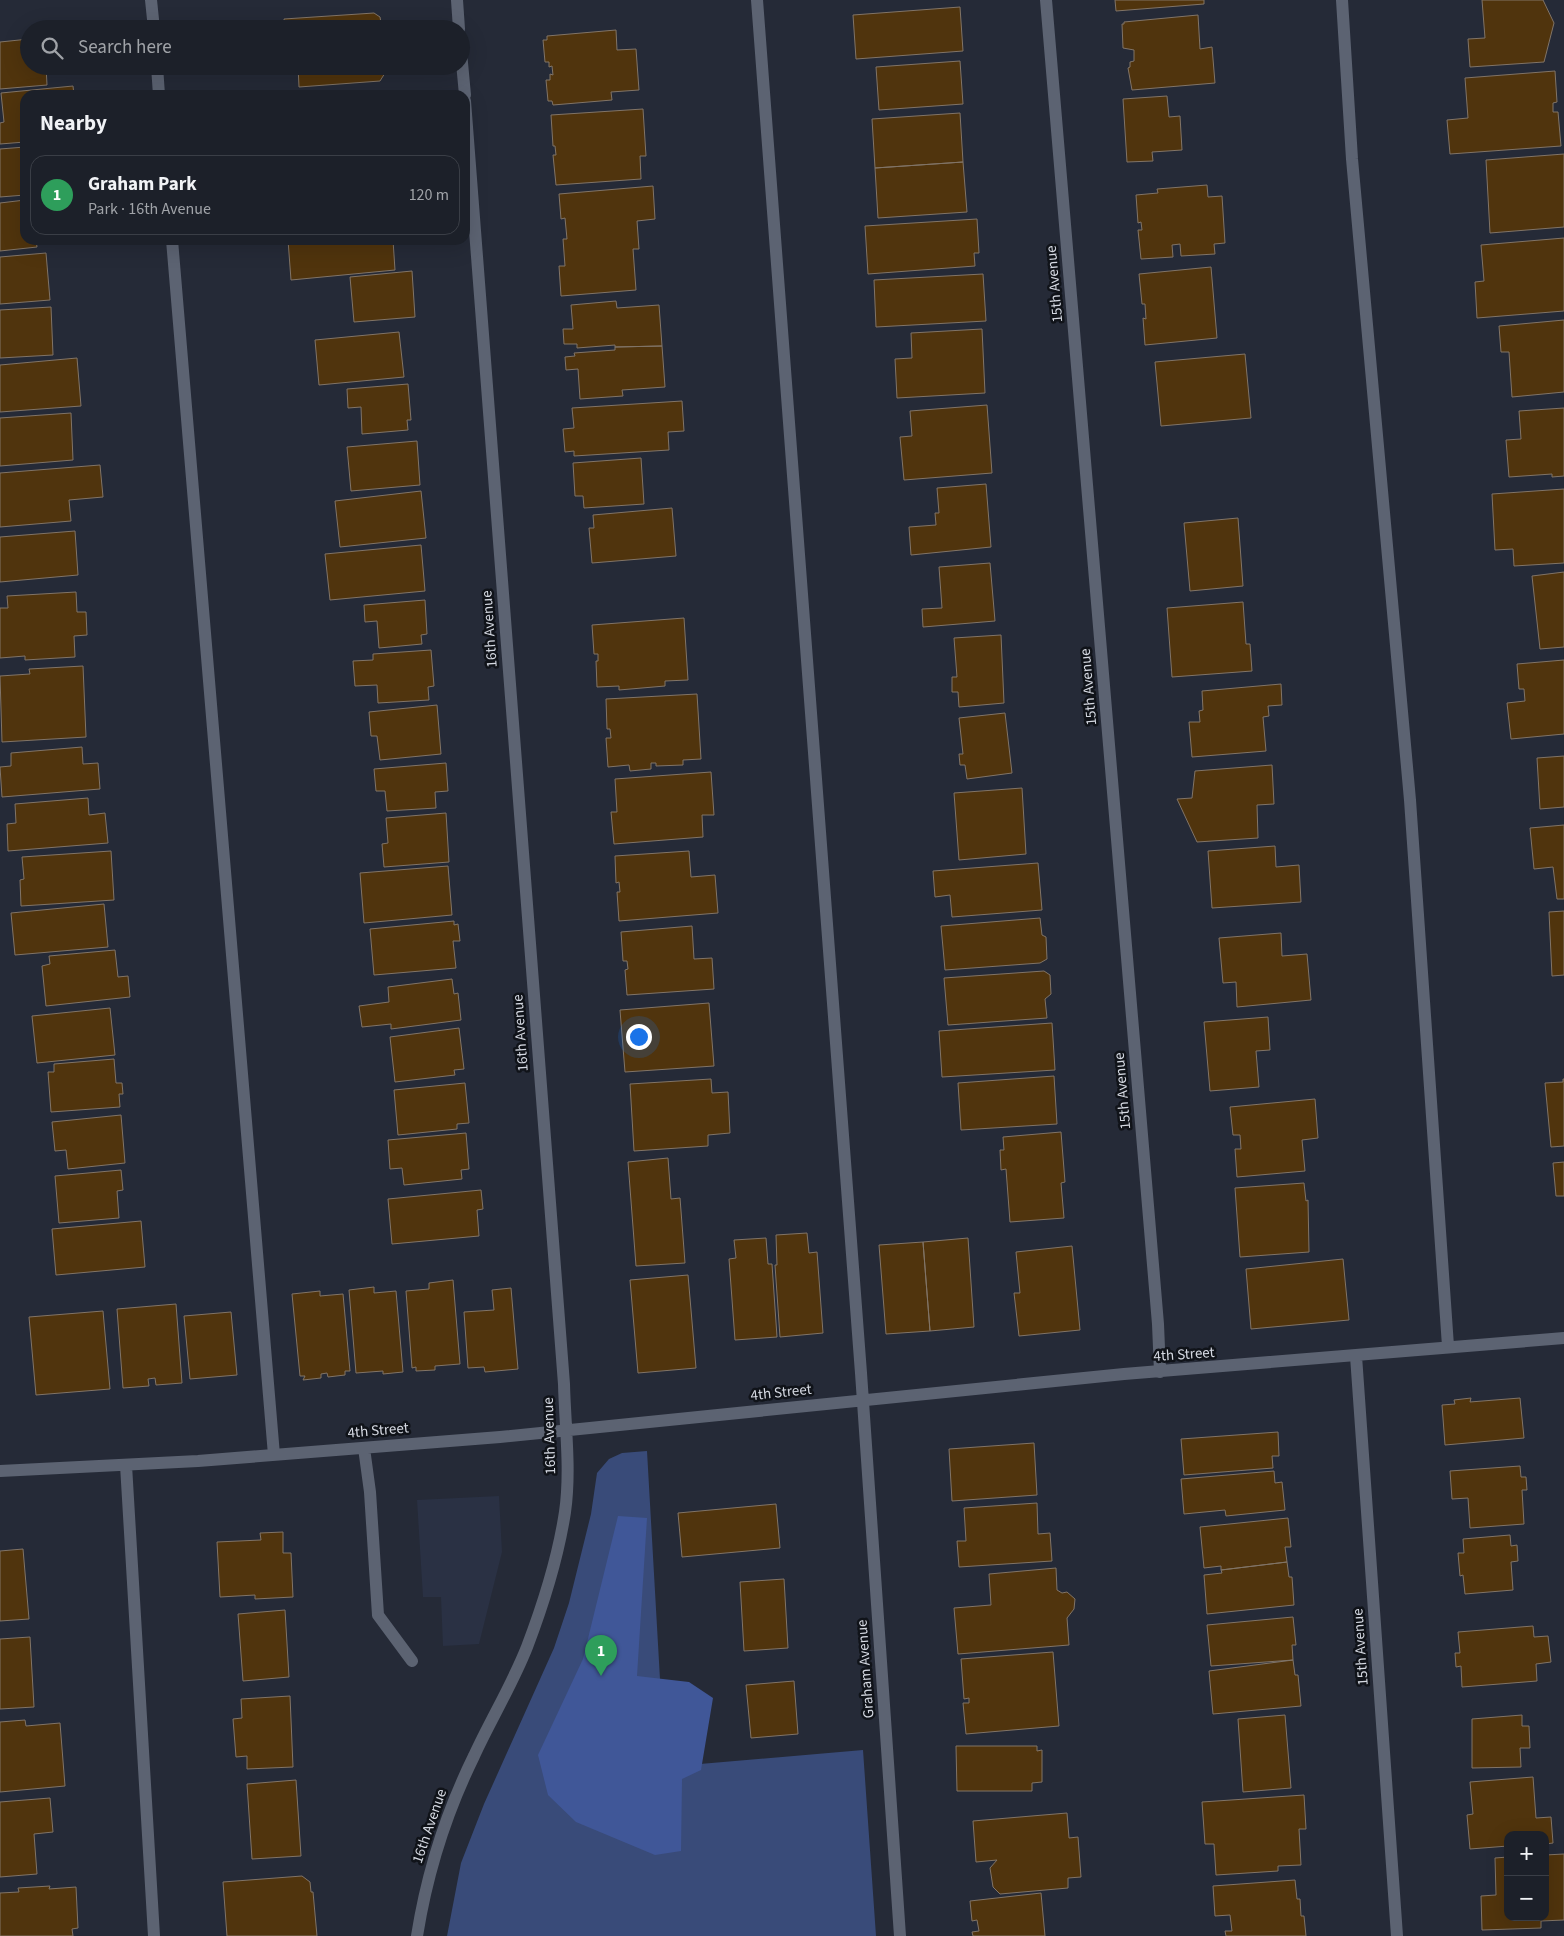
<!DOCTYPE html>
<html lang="en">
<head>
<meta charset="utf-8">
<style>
  :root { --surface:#1c2029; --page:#252831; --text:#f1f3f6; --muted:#a0a3a8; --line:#3a3e46; --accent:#f1a640 }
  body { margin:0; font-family:"Source Sans 3",sans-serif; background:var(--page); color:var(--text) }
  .controls { position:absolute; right:15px; bottom:15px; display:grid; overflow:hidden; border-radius:10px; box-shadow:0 5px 20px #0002 }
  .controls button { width:45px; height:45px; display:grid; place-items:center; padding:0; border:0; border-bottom:1px solid var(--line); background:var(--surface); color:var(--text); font:25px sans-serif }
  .you { position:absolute; left:638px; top:1036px; width:18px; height:18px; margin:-12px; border:4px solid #fff; border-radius:50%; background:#1a73e8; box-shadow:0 0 0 8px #1a73e833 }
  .badge { display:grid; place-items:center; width:32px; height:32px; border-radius:50%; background:var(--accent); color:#fff; font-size:16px; font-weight:700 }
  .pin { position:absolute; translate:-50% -41px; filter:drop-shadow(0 1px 2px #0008) }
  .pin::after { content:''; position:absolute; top:26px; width:18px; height:15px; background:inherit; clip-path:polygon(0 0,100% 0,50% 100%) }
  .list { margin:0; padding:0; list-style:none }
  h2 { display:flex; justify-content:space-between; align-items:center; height:65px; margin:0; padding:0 20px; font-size:21px }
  h2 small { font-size:16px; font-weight:400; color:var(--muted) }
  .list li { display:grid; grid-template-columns:32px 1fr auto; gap:15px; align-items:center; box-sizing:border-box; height:80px; margin:0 10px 10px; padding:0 10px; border:1px solid var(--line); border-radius:15px }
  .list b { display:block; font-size:19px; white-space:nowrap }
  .list p { margin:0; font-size:16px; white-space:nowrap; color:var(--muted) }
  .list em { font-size:16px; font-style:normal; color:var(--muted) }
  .icon { flex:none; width:28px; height:28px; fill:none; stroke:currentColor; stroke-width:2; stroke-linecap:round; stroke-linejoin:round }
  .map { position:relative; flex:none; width:1564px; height:1936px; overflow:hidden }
  .search { position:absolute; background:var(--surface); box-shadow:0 5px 20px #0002; left:20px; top:20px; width:450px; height:55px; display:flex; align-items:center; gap:12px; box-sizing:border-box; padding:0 18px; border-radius:28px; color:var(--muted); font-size:19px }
  .panel { position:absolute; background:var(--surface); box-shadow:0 5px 20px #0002; left:20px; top:90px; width:450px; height:155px; border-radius:15px }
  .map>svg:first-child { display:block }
</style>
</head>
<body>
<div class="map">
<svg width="1564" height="1936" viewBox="0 0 1564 1936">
  <rect width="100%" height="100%" fill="#252a37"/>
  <path fill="#2a3144" d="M499 1496 502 1552 479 1644 443 1646 441 1597H423L417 1500Z"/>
  <path fill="#394b79" d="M647 1451 665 1767 863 1750 876 1936H447L461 1863 484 1804 554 1648 569 1603 591 1514 597 1473 609 1459 622 1453Z"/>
  <path fill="#405798" d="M618 1516 647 1518 637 1676 689 1682 713 1698 701 1770 682 1779 681 1851 655 1855 576 1822 548 1795 538 1755 583 1659Z"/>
  <path fill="#50340d" stroke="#817467" d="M1115 0H1204V4L1116 11Z
    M1482 0H1543L1554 23 1544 62 1470 67 1468 39 1485 38Z
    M960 7 963 51 856 59 853 15Z
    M374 13 380 17 382 29H285L284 19Z
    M1198 15 1200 49 1212 47 1215 83 1132 90 1128 68 1130 67V62L1134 61V50L1123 48 1122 24H1124V22Z
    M616 30 617 50 636 49 639 90 611 92 612 100 553 105 552 101H548L546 80H550V74L553 75 552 66 549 67V62H545L543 40H547V36Z
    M29 39V66H46L47 85 0 89V42Z
    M960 61 963 104 879 110 876 67Z
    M298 66H385V73L380 81 299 87Z
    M1555 71 1557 102 1553 103V112H1558L1561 146 1450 154 1447 120 1468 118 1465 78Z
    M73 86 74 95H25V142L0 144V123L4 122 1 93Z
    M383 91V95H342Z
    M1167 96 1169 117 1180 116 1182 150 1152 152 1153 161 1127 162 1123 99Z
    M643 109 646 156H640L641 179 556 185 553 155H556L555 146H553L551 115Z
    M960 113 963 162 875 168 872 119Z
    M25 147V195L0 197V149Z
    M1564 154V227L1490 233 1486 160Z
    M963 162 967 212 878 218 875 168Z
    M1207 185 1208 197 1222 196 1225 243 1214 244 1215 254 1181 256 1180 244 1172 245 1173 257 1141 259 1138 230H1142L1141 222 1138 223 1136 195 1158 193 1157 189Z
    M653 186 655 219 637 221 639 249H633L636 290 561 296 559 266H565L563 239H567L565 218 561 219 559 194Z
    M25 200V240H36L37 247 0 251V203Z
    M977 219 979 253H974L975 266 868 274 865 226Z
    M1564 238V311L1477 318 1475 282 1484 281 1481 245Z
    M288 240H393L395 270 291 280Z
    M46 253 50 300 0 304V257Z
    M1211 267 1217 338 1145 345 1143 318 1146 319 1145 304H1142L1139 274Z
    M412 271 415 317 354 322 350 277Z
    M983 274 986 321 876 327 874 280Z
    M616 301 617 308 659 305 662 346 615 347V345L577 348V344H564L563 329H573L571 305Z
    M51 307 53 355 0 358V310Z
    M1564 320V392L1512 397 1509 352H1501L1499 326Z
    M982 329 985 393 897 398 895 359 912 358 911 333Z
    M399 332 404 377 319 385 315 340Z
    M662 346 665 387 622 390 623 396 580 399 578 369 566 370 565 357 575 356 574 353 615 350V347Z
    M1245 354 1251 418 1161 426 1155 362Z
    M77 358 81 406 0 412V365Z
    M408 384 411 420H407L408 430 362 434 361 407 348 408 347 389Z
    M682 401 684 431 668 432 669 450 574 456V451L565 452 563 429 574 428 572 408Z
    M987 405 992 473 904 480 900 437 912 436 910 411Z
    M1564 408V476L1552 477V474L1509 477 1506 440 1521 439 1519 411Z
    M71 413 73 460 0 466V418Z
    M417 441 420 485 351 491 347 447Z
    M641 458 644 504 584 508 583 496H575L573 463Z
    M100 465 103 497 69 500 71 521 0 527V473Z
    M986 484 991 547 911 555 909 527 936 525 935 513H939L937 488Z
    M1564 489V563L1514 566 1513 549 1495 550 1492 494Z
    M421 491 426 538 340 547 335 501Z
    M672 508 676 556 592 563 589 528H594L593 515Z
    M1238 518 1243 586 1190 591 1184 523Z
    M75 531 78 575 0 582V537Z
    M421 545 425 591 330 600 325 554Z
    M990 563 995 621 923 627 922 609 942 608 939 567Z
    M1564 572V647L1540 649 1532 576Z
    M76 592 77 612H86L87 635 74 636 75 657 25 660V656L0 658V608H8L7 596Z
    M425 600 427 634 421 635 422 644 379 648 377 621 365 622 364 605Z
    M1243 602 1246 644H1250L1252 671 1172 677 1167 608Z
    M684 618 688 680 665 681V686L619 690V686L597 687 596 661H598V654H594L592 625Z
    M1001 635 1004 703 959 707 958 692H952V677H957L954 638Z
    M431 650 434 686 428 687 429 700 378 703 377 685 355 686 353 661 373 660V654Z
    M1564 660V734L1511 739 1507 703 1525 701 1524 689H1519L1517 664Z
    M83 666 86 737 2 742 0 676 30 674 29 669Z
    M1281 684 1282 705 1268 706 1269 716 1263 717 1266 751 1192 757 1189 722H1200L1199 711 1203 710 1202 691Z
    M697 694 701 759 683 760V765L656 766V763H651V769L630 771 629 765 608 767 606 738H611L610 729H607L606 699Z
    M437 705 441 754 380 760 377 736H371L369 712Z
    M1005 713 1012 773 967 779 965 765H960L959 754H963L959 718Z
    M82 747 83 764 98 763 100 789 2 797 0 767 11 766V753Z
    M1564 756V807L1540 809 1537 758Z
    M446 763 448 791 435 792 436 808 387 811 385 791H376L374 769Z
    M1272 765 1274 804 1257 805 1258 838 1197 842 1177 799 1192 798 1195 771Z
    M711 772 714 815H702L703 837 614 844 611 812H617L615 779Z
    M1022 788 1026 854 959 860 954 793Z
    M88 798 89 815 105 813 108 843 8 851 7 824 16 823 15 804Z
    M446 813 449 862 384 867 382 844 388 843 386 818Z
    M1564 825V899H1557L1553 867 1534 869 1530 828Z
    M1275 846 1276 867 1299 865 1301 902 1212 908 1208 851Z
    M111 851 114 900 21 906 20 880 24 879 22 857Z
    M689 851 691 877 715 875 718 913 619 921 617 892H620L619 882 616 883 615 856Z
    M1038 863 1042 910 952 917 950 895 935 897 933 871Z
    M448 866 452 915 364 923 360 873Z
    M104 904 108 947 15 955 11 913Z
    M1564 911V975L1552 976 1549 912Z
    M1040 918 1042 935 1046 937 1047 959 1040 963 945 970 941 926Z
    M454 921V925L458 924 460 941H453L456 968 374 975 370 929Z
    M692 926 694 959 712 958 714 989 627 995 625 970 628 969 627 961H623L621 932Z
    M1281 933 1282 956 1307 954 1311 1000 1237 1007 1236 982 1223 983 1219 938Z
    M115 950 118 977 128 976 130 997 46 1006 42 966 50 964 49 956Z
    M1044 971 1050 975 1051 994 1045 999 1047 1018 948 1025 944 978Z
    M452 979 454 994 458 993 461 1020 391 1029V1024L362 1027 359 1006 389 1002 388 987Z
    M709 1003 714 1066 625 1072 620 1010Z
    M110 1008 115 1055 37 1063 32 1016Z
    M1268 1017 1270 1050 1256 1051 1259 1087 1210 1091 1204 1022Z
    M1052 1023 1055 1070 942 1077 939 1031Z
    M459 1028 464 1069 454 1070 455 1075 395 1082 390 1037Z
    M114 1059 116 1083H122L123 1094H119L120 1107 51 1112 48 1072H54V1064Z
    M1054 1076 1057 1124 961 1130 958 1083Z
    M711 1079 712 1093 728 1092 730 1133 708 1135V1146L634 1151 630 1084Z
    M1563 1079H1564V1146L1551 1147 1545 1083 1563 1082Z
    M465 1083 469 1123 457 1124V1129L398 1135 394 1090Z
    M1315 1099 1318 1138 1302 1140 1305 1171 1237 1177 1235 1149H1241L1240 1135H1233L1230 1107Z
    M121 1115 125 1163 68 1169 66 1150 55 1151 52 1122Z
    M1061 1132 1065 1182 1061 1183 1064 1218 1010 1222 1006 1169 1001 1170 1000 1150H1004L1003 1137Z
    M466 1133 469 1169 461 1170 462 1179 404 1185 402 1168 390 1169 388 1140Z
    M668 1158 671 1199 680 1198 685 1263 636 1266 628 1162Z
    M1564 1162V1196H1556L1553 1163Z
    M121 1170 123 1190 117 1191 119 1218 59 1223 55 1176Z
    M1304 1183 1306 1201 1308 1200 1309 1252 1240 1257 1235 1188Z
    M481 1190 483 1209 477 1210 479 1236 392 1244 388 1199Z
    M141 1221 145 1267 56 1275 52 1229Z
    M807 1233 809 1253 817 1252 823 1333 780 1337 775 1265H777L776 1235Z
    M766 1238 768 1264H772L777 1337 735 1340 729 1259 736 1258 734 1240Z
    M968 1238 974 1327 930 1331 923 1242Z
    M923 1242 930 1331 886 1334 879 1245Z
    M1072 1246 1080 1330 1019 1336 1014 1293H1020L1016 1252Z
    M1343 1259 1349 1320 1251 1329 1246 1269Z
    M688 1275 696 1368 638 1373 630 1280Z
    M453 1280 460 1364 435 1366V1370L416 1371V1367L412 1368 406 1291 429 1289V1283Z
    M374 1287V1293L396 1291 403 1372 383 1374V1371L356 1373 349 1290Z
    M511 1288 518 1369 485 1372 484 1367 468 1368 464 1312 494 1310 492 1290Z
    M320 1291V1296L343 1294 350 1371H345V1375L328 1377 327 1373 321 1374V1378L303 1380 305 1376H300L292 1294Z
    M176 1304 182 1383 156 1385 155 1378 148 1379 149 1386 123 1388 117 1309Z
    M103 1311 110 1389 36 1395 29 1317Z
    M231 1312 237 1375 190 1379 184 1316Z
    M1471 1398 1470 1402 1520 1398 1524 1438 1445 1445 1442 1405 1455 1404 1454 1400Z
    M1278 1432 1279 1456H1272L1273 1468 1184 1475 1181 1439Z
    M1034 1443 1037 1495 952 1501 949 1449Z
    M1520 1466 1521 1477H1526L1527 1490H1522L1524 1524 1470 1528 1468 1498 1452 1499 1450 1471Z
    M1274 1471 1275 1483 1282 1482 1285 1510 1226 1516 1225 1510 1184 1514 1181 1479Z
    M1037 1503 1038 1534 1050 1533 1052 1561 959 1567 957 1541H966L964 1508Z
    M776 1504 780 1548 682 1557 678 1513Z
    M1288 1518 1291 1547H1285L1287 1562 1221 1570V1566L1204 1568 1200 1527Z
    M283 1532V1553H291L293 1597 255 1599V1595L220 1597 217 1542 261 1540 260 1533Z
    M1510 1535 1511 1546 1517 1545 1518 1561 1511 1562 1513 1590 1465 1594 1463 1575 1460 1576 1458 1553H1464L1463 1539Z
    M23 1549 29 1619 0 1621V1551Z
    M1287 1562 1289 1577H1292L1294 1605 1207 1614 1204 1575 1222 1573 1221 1570Z
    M1056 1568 1057 1590 1062 1593 1067 1592 1075 1599 1074 1609 1067 1618 1069 1645 958 1654 954 1608 991 1605 989 1574Z
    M784 1579 788 1648 744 1651 740 1582Z
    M285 1610 289 1677 243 1681 238 1614Z
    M1293 1617 1296 1645H1292L1293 1660 1211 1666 1207 1625Z
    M1533 1626 1534 1637 1548 1636 1551 1662 1536 1664 1537 1681 1462 1687 1461 1666 1456 1667 1455 1653H1460L1458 1632Z
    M30 1637 34 1707 0 1709V1639Z
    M1053 1652 1059 1726 966 1734 963 1703H969V1698L964 1699 961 1659Z
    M1293 1660 1295 1675H1298L1301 1706 1213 1714 1209 1671Z
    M794 1681 798 1734 751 1738 746 1685Z
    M290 1696 293 1767 247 1769V1756L236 1757 233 1719 242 1718 241 1699Z
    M1285 1715 1291 1788 1243 1792 1238 1719Z
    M1522 1715V1726H1529L1530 1748H1520L1521 1767 1472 1768V1719Z
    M25 1720 26 1726 60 1723 65 1786 0 1792V1722Z
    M956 1746H1037V1751L1042 1750V1782L1032 1783V1791H957Z
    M1533 1777 1536 1818 1551 1817 1553 1843 1545 1844V1835H1508V1846L1470 1849 1467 1815 1473 1814 1470 1782Z
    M296 1780 301 1856 252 1859 247 1784Z
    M1304 1795 1306 1829H1299L1301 1865 1278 1866V1871L1216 1875 1214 1844H1205L1202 1802Z
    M50 1798 53 1832 34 1834 37 1874 0 1877V1802Z
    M1067 1813 1069 1838 1078 1837 1081 1877 1068 1878V1888L1000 1894 993 1887 990 1868 997 1860 976 1862 973 1821Z
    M1564 1854V1920L1541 1921V1928L1482 1930 1481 1896 1496 1895 1495 1858 1508 1857V1917H1545V1855Z
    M302 1876 310 1882 311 1892H313L317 1936H227L223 1882Z
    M1295 1880 1297 1899H1300L1301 1916H1304L1306 1936H1226L1225 1931H1232L1230 1915 1215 1916 1213 1886Z
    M50 1886 49 1889 76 1887 78 1928 72 1929 73 1936H0V1893L19 1892 18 1888Z
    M1041 1893 1045 1936H973L972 1932 979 1931 977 1920 972 1921 970 1901Z"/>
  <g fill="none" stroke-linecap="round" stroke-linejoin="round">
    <path stroke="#5c6372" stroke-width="12" d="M151 0 154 29
      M457 0 459 29
      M757 0 861 1373 900 1936
      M1046 0 1158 1324 1160 1372
      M1342 0 1352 159 1410 800 1448 1346
      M461 52 465 95
      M157 66 159 95
      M172 240 274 1455
      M1356 1356 1397 1936
      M364 1448 370 1492 378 1615 412 1661
      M126 1465 154 1936
      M0 1471 198 1461 500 1437 1124 1374 1564 1338
      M417 1936C427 1873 446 1813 474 1756 491 1719 512 1685 527 1647 543 1605 558 1558 565 1512 571 1470 565 1426 564 1384L465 101"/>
  </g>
  <g text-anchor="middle" stroke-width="5" stroke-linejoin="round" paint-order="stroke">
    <g font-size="15" fill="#d5d9e2" stroke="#101319">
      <text transform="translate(1054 284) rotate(-95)" y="5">15th Avenue</text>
      <text transform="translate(489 629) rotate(-94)" y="5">16th Avenue</text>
      <text transform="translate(1088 687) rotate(-95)" y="5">15th Avenue</text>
      <text transform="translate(520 1033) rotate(-94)" y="5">16th Avenue</text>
      <text transform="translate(1122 1091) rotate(-95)" y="5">15th Avenue</text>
      <text transform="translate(1184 1354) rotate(-4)" y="5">4th Street</text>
      <text transform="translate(781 1392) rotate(-6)" y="5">4th Street</text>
      <text transform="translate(378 1430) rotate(-5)" y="5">4th Street</text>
      <text transform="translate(549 1436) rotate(-92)" y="5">16th Avenue</text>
      <text transform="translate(1360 1647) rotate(-94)" y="5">15th Avenue</text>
      <text transform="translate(865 1669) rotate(-94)" y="5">Graham Avenue</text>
      <text transform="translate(429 1826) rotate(-71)" y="5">16th Avenue</text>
    </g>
  </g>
</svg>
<div class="controls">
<button>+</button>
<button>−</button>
</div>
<div class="you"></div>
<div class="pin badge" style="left:601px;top:1676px;background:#2e9e5b">1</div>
<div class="search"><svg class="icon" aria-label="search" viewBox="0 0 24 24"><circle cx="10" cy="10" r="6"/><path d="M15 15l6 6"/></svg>Search here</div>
<section class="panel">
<h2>Nearby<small></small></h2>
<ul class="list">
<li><span class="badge" style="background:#2e9e5b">1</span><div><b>Graham Park</b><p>Park · 16th Avenue</p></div><em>120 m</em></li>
</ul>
</section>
</div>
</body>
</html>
